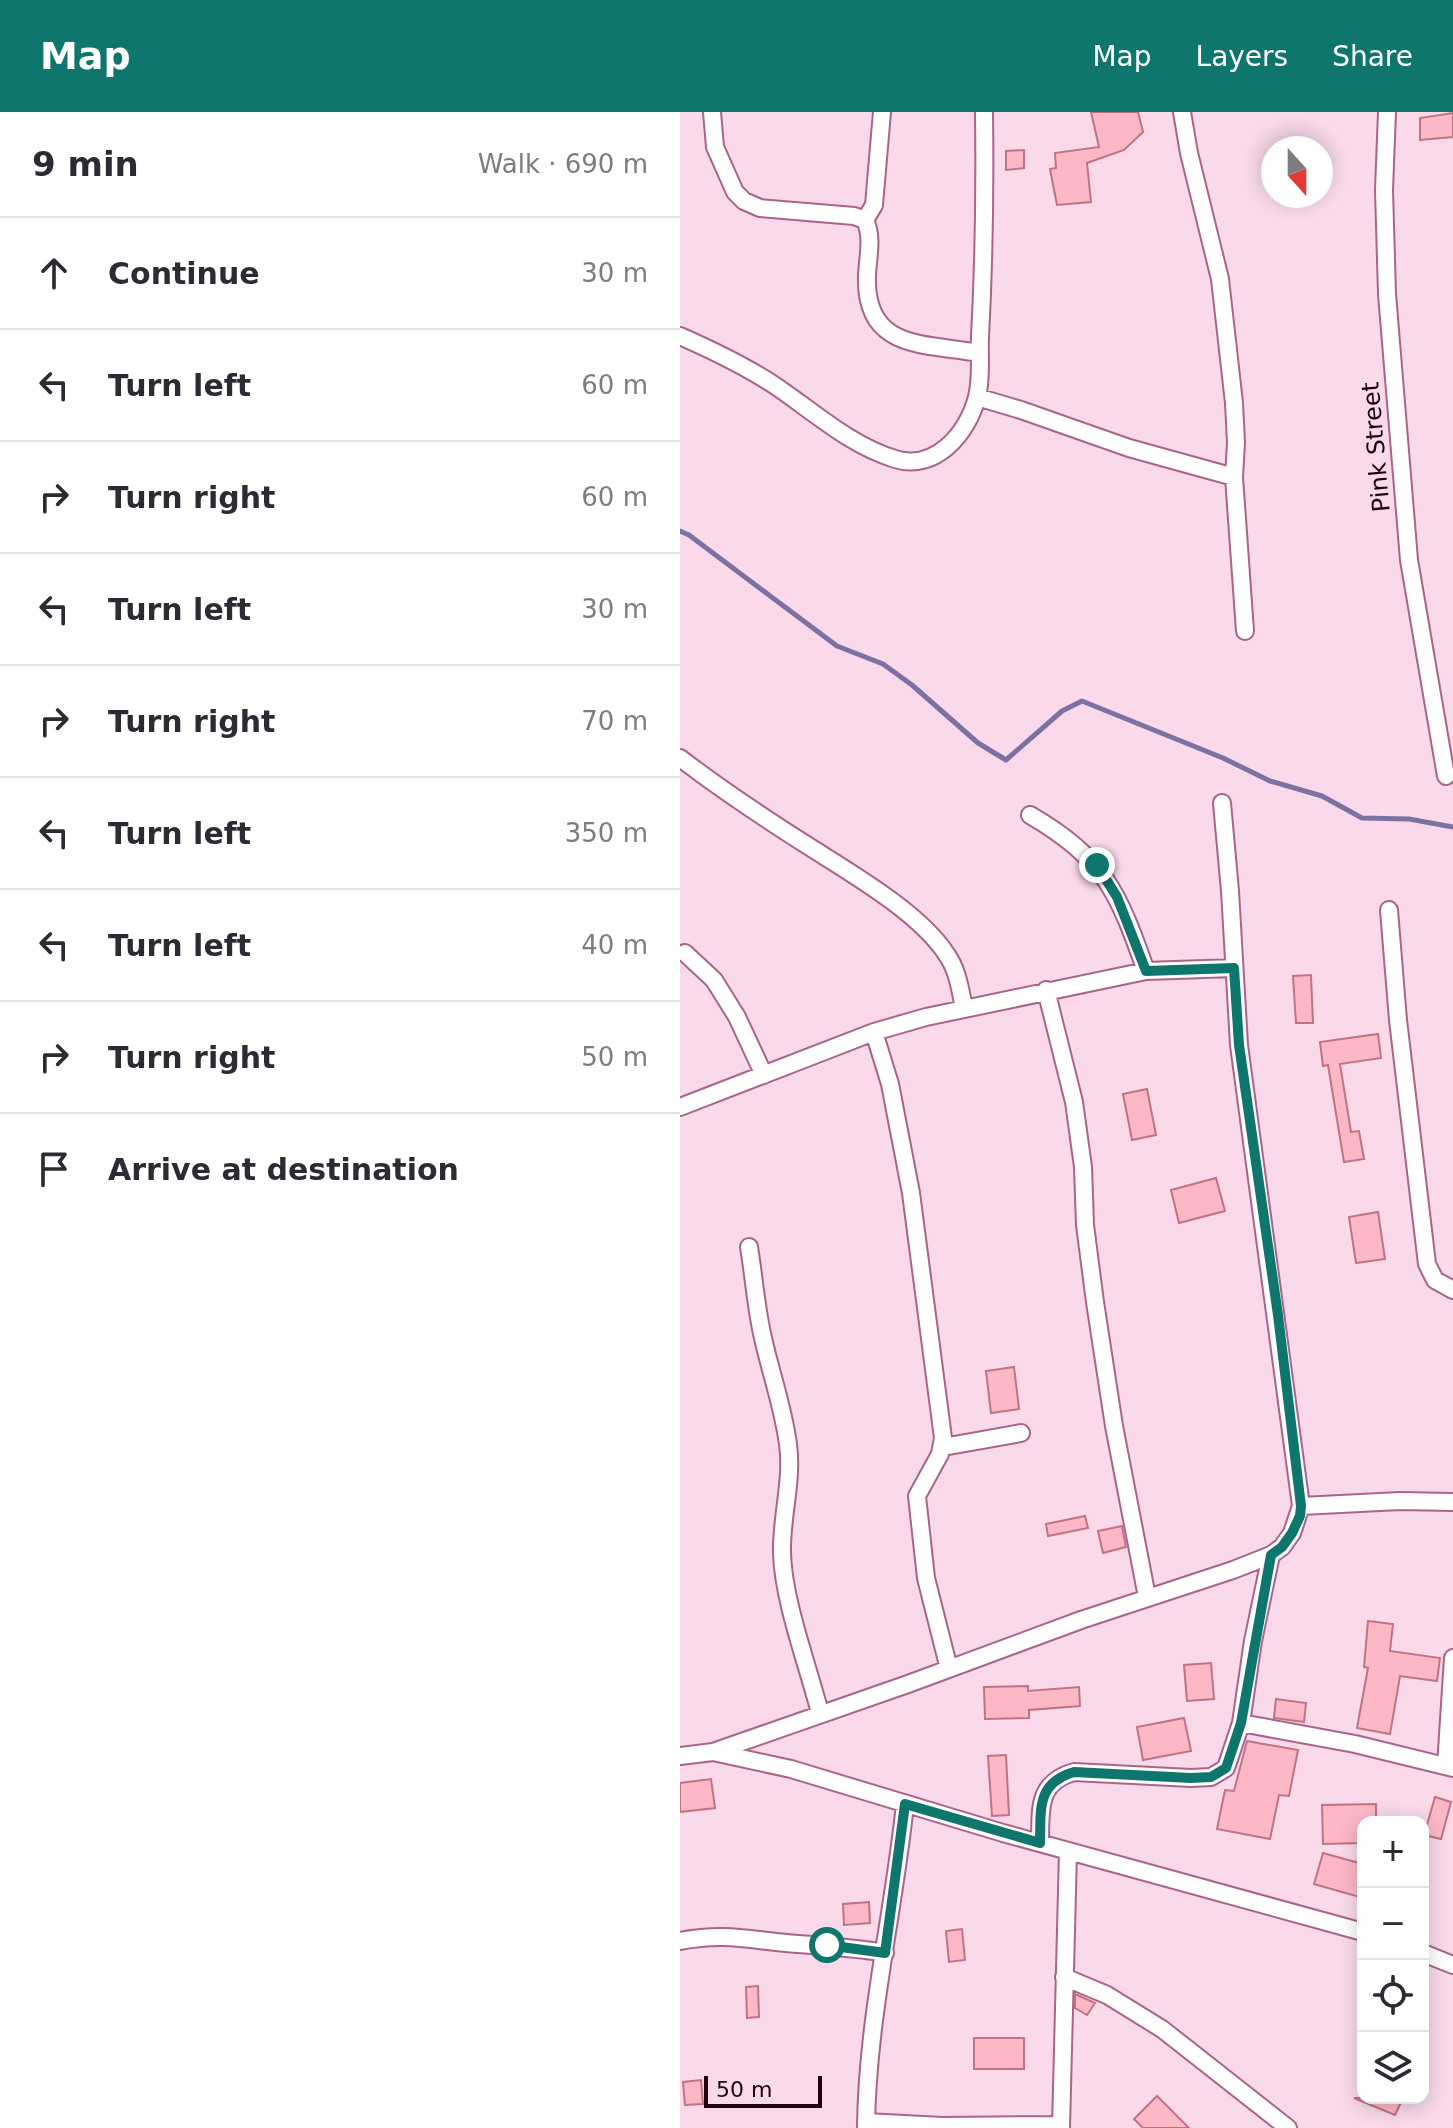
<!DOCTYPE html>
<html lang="en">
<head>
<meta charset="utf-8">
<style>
  :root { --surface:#fff; --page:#f7f7f7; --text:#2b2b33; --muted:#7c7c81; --line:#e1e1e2; --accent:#0f766e }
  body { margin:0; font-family:"DejaVu Sans",sans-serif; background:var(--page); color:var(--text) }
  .controls { position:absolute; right:24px; bottom:24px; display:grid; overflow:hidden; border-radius:16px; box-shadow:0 4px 20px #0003 }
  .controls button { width:72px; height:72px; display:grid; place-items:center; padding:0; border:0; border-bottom:2px solid var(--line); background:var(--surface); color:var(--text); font:40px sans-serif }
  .compass { position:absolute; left:581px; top:24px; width:72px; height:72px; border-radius:50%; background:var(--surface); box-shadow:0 4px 20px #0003; rotate:159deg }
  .scale { position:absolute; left:24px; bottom:20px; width:118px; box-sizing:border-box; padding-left:8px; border:4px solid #1b0312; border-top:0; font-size:22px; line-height:28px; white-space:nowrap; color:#1b0312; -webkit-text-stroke:6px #f9d9ea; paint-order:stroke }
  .stop { position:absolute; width:24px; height:24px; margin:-18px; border:6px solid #0f766e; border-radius:50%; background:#fff }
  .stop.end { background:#0f766e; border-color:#fff; box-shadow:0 2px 8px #0008 }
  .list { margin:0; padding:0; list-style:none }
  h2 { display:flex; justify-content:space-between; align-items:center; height:104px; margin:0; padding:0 32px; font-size:34px }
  h2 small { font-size:26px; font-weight:400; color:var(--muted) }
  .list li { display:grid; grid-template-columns:52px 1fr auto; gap:24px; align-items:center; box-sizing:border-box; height:112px; padding:0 32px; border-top:2px solid var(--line) }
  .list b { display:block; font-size:30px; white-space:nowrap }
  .list em { font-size:26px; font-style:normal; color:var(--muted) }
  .icon { flex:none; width:44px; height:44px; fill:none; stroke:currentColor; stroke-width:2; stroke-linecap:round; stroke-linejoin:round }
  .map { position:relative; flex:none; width:773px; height:2016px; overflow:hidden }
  header { display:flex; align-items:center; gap:48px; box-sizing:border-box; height:112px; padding:0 40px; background:var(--accent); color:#fff }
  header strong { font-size:38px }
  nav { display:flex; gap:44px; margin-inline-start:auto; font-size:28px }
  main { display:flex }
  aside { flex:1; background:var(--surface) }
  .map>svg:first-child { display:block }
</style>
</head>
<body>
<header>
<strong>Map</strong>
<nav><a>Map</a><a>Layers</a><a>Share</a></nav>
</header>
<main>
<aside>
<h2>9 min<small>Walk · 690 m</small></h2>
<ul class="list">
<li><svg class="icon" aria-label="ahead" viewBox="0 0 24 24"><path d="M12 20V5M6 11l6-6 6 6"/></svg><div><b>Continue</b></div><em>30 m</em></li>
<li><svg class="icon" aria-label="left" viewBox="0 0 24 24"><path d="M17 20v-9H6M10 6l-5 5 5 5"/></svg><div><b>Turn left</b></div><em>60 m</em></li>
<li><svg class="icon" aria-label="right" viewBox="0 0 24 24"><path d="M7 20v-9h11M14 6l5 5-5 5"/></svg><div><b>Turn right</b></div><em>60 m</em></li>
<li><svg class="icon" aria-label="left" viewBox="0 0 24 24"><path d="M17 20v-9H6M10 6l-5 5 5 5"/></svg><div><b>Turn left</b></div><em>30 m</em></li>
<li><svg class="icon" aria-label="right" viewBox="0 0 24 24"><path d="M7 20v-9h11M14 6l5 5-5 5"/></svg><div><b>Turn right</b></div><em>70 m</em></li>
<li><svg class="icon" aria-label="left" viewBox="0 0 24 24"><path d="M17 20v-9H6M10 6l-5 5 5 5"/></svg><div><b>Turn left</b></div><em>350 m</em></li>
<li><svg class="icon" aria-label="left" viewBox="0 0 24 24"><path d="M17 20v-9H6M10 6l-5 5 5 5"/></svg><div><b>Turn left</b></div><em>40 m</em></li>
<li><svg class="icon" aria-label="right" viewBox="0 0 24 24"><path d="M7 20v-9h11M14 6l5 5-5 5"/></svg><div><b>Turn right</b></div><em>50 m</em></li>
<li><svg class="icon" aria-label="arrive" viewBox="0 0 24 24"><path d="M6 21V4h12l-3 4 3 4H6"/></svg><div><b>Arrive at destination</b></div></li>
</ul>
</aside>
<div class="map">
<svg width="773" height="2016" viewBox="0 0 773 2016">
  <rect width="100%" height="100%" fill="#f9d9ea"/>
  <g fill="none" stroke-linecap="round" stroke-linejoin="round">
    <path stroke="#7b72a3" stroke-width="5" d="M0 419 9 423 157 534 203 552 232 573 298 631 326 648 382 599 402 589 543 646 590 669 642 684 682 706 729 707 773 715"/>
  </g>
  <path fill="#fdb8c6" stroke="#c27285" stroke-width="2" d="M411 0H458L463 20 444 38 407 51 411 90 377 93 370 57 376 56 375 41 419 35Z
    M773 1V25L740 28V6Z
    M344 38V56L326 58V39Z
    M631 863 633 911H616L613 864Z
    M698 922 701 946 660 952 671 1020 679 1019 684 1047 664 1050 648 953 643 954 640 930Z
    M467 977 476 1023 452 1028 443 982Z
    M536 1066 545 1099 499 1111 491 1078Z
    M698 1100 705 1147 676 1151 669 1105Z
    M334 1255 339 1297 311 1301 306 1259Z
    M405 1404 408 1416 368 1424 366 1412Z
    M442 1414 446 1435 423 1441 418 1419Z
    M688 1509 713 1512 710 1539 760 1546 757 1569 720 1564 710 1622 677 1616 688 1556 684 1555Z
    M531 1551 534 1587 507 1589 504 1553Z
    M348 1574V1579L399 1575 400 1594 349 1598V1606L305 1607 304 1575Z
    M596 1587 626 1591 624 1610 594 1606Z
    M504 1606 511 1639 463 1648 457 1615Z
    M567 1629 618 1638 609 1684 599 1683 590 1727 537 1717 545 1678 554 1679Z
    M326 1643 329 1703 312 1704 308 1644Z
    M31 1667 35 1696 0 1700V1671Z
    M755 1685 771 1690 761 1727 744 1723Z
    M696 1692V1710H683V1731L643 1732 642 1693Z
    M643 1741 679 1751 678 1755 683 1756V1786L634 1772Z
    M189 1790 190 1811 164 1813 163 1792Z
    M282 1817 285 1848 269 1850 266 1819Z
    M78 1874 79 1905 67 1906 66 1875Z
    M395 1882 415 1891 407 1903 395 1896Z
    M294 1926H344V1957H294Z
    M21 1968 23 1992 5 1993 3 1970Z
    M477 1984 509 2016H463L454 2007Z
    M674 1986H723L715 2003Z"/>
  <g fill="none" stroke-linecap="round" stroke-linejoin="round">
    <g stroke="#aa648c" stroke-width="20">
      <path id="minor" d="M32 0 35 35 55 80 64 89 80 96 174 104 185 108C193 125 188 144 187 163 184 239 245 231 299 241
        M502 0 509 41 540 167 554 291 556 331 554 365 565 519
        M707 0 704 78 707 182 729 448 766 664
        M185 108 194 93 202 0
        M0 224C34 239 66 254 97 275 135 301 170 333 215 347 255 360 288 321 297 285 302 265 299 245 300 225 304 150 305 75 304 0
        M297 285 341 298 449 336 554 365
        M0 646C43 679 87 708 133 737 174 763 241 802 267 843 278 859 280 877 284 896
        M350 703C425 747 438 780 466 859
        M709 798 718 908 747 1152 755 1168 773 1178
        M5 841 34 868 57 905 84 963
        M366 878 394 990 403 1055 405 1113 415 1190 434 1314 467 1485
        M194 920 210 972 231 1081 263 1326 260 1342 237 1384 246 1466 269 1557
        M0 995 194 920 246 905 466 859 554 856
        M69 1135C74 1165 76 1196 83 1226 91 1262 103 1295 108 1332 113 1369 101 1405 102 1441 103 1488 128 1554 140 1601
        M263 1335 341 1321
        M621 1394 720 1389 773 1390
        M561 1611 675 1632 773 1656
        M33 1640 228 1572 401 1508 553 1458 591 1443 602 1435 612 1421 621 1394 559 933 550 779 542 691
        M0 1644 33 1640 111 1657 323 1721 683 1820
        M766 1654 773 1546
        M360 1731C361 1698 356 1671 394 1660L511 1666 531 1665 546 1656 561 1611 573 1529 591 1443
        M0 1829C42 1821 65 1827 106 1831 139 1834 172 1835 205 1841
        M743 1841 773 1853
        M384 1865 427 1883 482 1917 608 2016
        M186 2010 262 2014 380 2013
        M186 2016C187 1907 214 1800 225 1692
        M381 2016 388 1739"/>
    </g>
    <use href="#minor" stroke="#fff" stroke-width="16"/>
  </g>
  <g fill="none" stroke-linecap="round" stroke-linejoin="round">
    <path stroke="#0f766e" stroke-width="10" d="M147 1833 205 1841 225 1692 360 1731C361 1698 356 1671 394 1660L511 1666 531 1665 546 1656 561 1611 591 1443 602 1435 612 1421 620 1404 621 1394 598 1203 559 933 554 856 466 859 437 785 417 753"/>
  </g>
  <g text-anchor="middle" stroke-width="8" stroke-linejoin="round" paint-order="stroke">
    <g font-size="24" fill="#1b0312" stroke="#f9d9ea">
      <text transform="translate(696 335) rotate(-95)" y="8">Pink Street</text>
    </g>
  </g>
</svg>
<div class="controls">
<button>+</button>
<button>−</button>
<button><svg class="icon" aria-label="locate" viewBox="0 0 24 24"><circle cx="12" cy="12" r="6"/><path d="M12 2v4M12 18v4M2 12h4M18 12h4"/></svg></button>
<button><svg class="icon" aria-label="layers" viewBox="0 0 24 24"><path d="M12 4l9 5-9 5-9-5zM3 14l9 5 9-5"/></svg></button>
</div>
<svg class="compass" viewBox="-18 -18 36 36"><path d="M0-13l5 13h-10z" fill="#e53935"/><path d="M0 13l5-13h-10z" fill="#7c7c81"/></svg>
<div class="scale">50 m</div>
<div class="stop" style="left:147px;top:1833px"></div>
<div class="stop end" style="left:417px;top:753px"></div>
</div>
</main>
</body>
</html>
